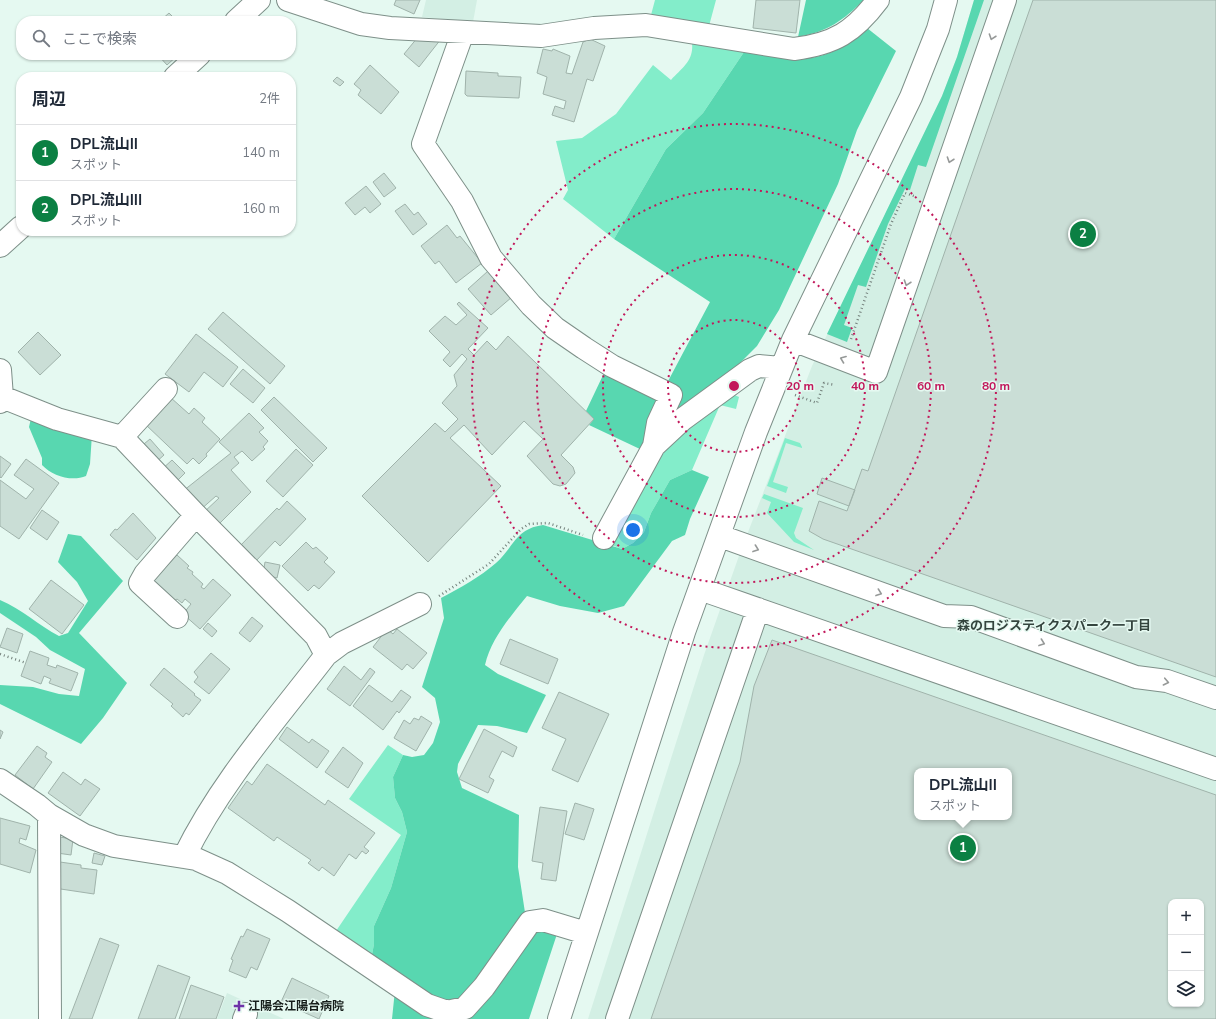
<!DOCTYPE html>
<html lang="ja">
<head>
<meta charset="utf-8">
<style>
  :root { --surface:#fff; --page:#f6f6f7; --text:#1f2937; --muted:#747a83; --line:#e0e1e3; --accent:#0b8043 }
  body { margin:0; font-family:"Nunito Sans","Noto Sans JP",sans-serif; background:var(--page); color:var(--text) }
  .controls { position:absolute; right:12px; bottom:12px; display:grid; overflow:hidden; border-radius:8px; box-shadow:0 1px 3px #0004 }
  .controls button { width:36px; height:36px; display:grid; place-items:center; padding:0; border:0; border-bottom:1px solid var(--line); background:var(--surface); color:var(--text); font:20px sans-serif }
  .you { position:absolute; left:633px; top:530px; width:14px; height:14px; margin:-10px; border:3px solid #fff; border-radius:50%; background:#1a73e8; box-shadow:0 0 0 6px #1a73e833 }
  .badge { display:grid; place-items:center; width:26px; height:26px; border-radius:50%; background:var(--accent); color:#fff; font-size:13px; font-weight:700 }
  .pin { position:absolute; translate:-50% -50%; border:2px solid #fff; box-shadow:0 1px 4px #0006 }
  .popup { position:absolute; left:914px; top:768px; width:98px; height:52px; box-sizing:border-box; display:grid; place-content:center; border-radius:8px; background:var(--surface); filter:drop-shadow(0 1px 3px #0005); font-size:13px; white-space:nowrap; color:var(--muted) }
  .popup b { font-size:15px; color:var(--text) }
  .popup::after { content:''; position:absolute; left:50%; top:100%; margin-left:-8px; border:8px solid transparent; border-top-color:var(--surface) }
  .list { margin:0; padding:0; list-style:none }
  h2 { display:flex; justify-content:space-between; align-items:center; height:52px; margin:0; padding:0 16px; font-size:17px }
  h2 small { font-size:13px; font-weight:400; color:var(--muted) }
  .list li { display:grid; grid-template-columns:26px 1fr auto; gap:12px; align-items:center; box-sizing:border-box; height:56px; padding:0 16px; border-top:1px solid var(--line) }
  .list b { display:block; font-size:15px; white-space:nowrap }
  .list p { margin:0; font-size:13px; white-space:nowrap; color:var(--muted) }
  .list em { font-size:13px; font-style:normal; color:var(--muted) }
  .icon { flex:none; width:22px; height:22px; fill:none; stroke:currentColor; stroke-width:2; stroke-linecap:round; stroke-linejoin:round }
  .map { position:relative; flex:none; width:1216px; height:1019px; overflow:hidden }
  .search { position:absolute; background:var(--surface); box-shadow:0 1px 3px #0004; left:16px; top:16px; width:280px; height:44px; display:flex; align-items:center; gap:10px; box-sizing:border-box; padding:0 14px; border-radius:16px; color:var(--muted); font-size:15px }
  .panel { position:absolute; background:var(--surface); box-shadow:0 1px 3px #0004; left:16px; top:72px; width:280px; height:164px; border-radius:16px }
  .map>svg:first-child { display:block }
</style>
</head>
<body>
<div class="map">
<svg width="1216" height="1019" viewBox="0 0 1216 1019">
  <rect width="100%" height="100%" fill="#e5f9f1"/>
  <path fill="#d3efe4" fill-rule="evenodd" d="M426 0H477L473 22 422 17Z
    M974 0H1216V1019H588L704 655 740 553 812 366 942 96 957 57ZM917 771H1009V817H917ZM1171 902H1201V1004H1171Z
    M227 993 284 1019H217Z"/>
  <path fill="#83edca" d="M655 0H716L709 26 651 15Z
    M692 43 744 52 703 113 666 149 614 239 563 199 568 190 556 141 582 138 616 114 653 65 671 80C682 68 694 61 692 43Z
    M730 393 739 397 736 409 720 405 692 470 670 480 651 513 644 532 633 543 622 549 609 544 662 450Z
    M785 438 800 443 802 447V448L786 443 773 482 788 487 786 493 767 486Z
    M764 494 803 508 794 533 796 538 814 550 794 542 767 513 771 502 762 498Z
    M388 745 403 755 393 777 395 798 402 812 407 832 391 888 374 926V944L371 960 334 934 401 835 349 799Z"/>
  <path fill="#58d7b0" d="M806 0H864C842 21 829 31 798 37Z
    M974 0H984L926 167 918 165 910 190 905 189 888 224 866 287 858 285 844 325 852 328 847 342 827 334 942 96 957 57Z
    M867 28 896 51 857 130 838 184 779 310 757 346 730 373 687 402 663 421 666 385 710 302 614 239 666 149 703 113 744 52C798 61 823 67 867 28Z
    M605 371 662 402 642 450 589 425 594 419 586 411Z
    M32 414 92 434 90 464 86 476C72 482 52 476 42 465V458L29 427Z
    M692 470 709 477 690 519 685 535 672 541 624 606 598 613 560 606 527 596C510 617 491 639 485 665L498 674 546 695 527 733 497 726 478 725 458 764 457 772 462 788 519 815 518 867 526 919 468 996 445 1004 371 960 374 944V926L391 888 407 832 402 812 395 798 393 777 403 755 412 757 424 755 433 743 440 722 435 698 422 687 444 618 441 598C460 588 480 577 496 563 515 546 515 529 543 525L622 549 633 543 644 532 651 513 670 480Z
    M68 534 81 536 123 581 79 633 127 683 103 718 81 744 0 704V685L33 687 59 694 79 696 85 669 50 650 36 637 0 613V600C22 609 38 625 59 636L68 633 88 601 77 582 58 562Z
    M537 928 557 934 529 1019H392L395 990 454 1017Z"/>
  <path fill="#caded6" stroke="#a0b3ab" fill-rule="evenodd" d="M396 0H420L414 14 394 5Z
    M756 0H800L796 33 753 28Z
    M1033 0H1216V677L823 539 809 531 819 501 847 511 862 469 868 471Z
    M169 13 177 21H160Z
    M418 37 441 39 419 67 404 54Z
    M590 39 605 46 593 81 587 79 574 122 552 115 555 106 564 109 566 101 543 94 547 77 537 73 543 49 552 51 553 49 570 56 566 73 572 74 583 42Z
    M158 55H178L167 65Z
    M370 65 399 92 381 114 358 95 361 90 354 84Z
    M466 71 498 73V76L521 77 519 98 467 96 465 94Z
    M337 77 344 82 340 86 333 81Z
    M384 173 396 188 384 197 373 182Z
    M366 186 381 204 370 213 365 207 355 215 345 203Z
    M405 204 414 215 418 212 427 224 413 235 395 211Z
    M447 225 457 238 460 236 482 263 456 283 439 261 435 264 421 246Z
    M488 271 512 297 491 315 468 289Z
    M459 302 488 328 468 349 474 355 487 341 496 350 508 336 594 419 561 455 573 467 575 473 566 484 560 486 553 484 527 456 543 439 524 421 492 455 464 425 450 438 501 486 428 562 362 496 435 423 445 432 458 419 442 403 457 386 454 375 467 359 462 354 450 367 443 360 450 352 429 331 445 316 456 325 467 315 457 304Z
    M223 312 285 366 270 384 208 329Z
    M38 332 61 355 40 375 18 352Z
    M196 334 238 367 223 387 204 372 189 392 165 374Z
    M243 369 265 388 253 403 230 384Z
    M170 397 189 414 194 408 205 418 202 422 220 439 206 454 207 456 199 464 193 458 187 464 145 424Z
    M274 397 327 448 313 462 261 410Z
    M249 413 264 428 259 432 268 441 263 447 265 449 252 461 242 451 234 457 239 463 231 470 251 492 216 527 202 514 219 498 216 496 199 511 183 491 231 453 219 442Z
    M150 439 164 455 155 463 139 448Z
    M296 449 313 465 283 497 266 481Z
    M0 456 11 464 1 478 0 477Z
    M26 459 59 483 19 539 0 526V480L26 499 34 489 14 475Z
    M172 460 185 473 173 485 160 471Z
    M822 478 855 490 849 506 817 494Z
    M287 501 306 519 280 546 275 541 255 562 239 547 277 508 279 510Z
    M42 510 59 522 47 540 30 528Z
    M133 513 156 538 137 560 110 535 115 529 117 530Z
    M306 542 313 549 316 547 328 558 324 562 335 572 319 589 314 585 308 591 282 566Z
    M177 555 189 566 187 568 193 572 192 574 203 584 201 587 204 589 213 579 231 595 200 629 183 614 191 604 185 599 182 603 177 599 174 601 153 581Z
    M265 562 280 565 277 578 263 574Z
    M51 580 84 605 62 634 29 609Z
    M252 617 263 626 250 642 239 633Z
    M208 623 217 631 212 637 203 629Z
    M7 628 23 634 17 653 0 647Z
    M387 629 393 634 397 629 427 653 413 669 407 664 402 670 373 647Z
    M510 639 558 659 548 684 500 664Z
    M772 640 1216 795V1019H651L740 762 754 686ZM917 771H1009V817H917ZM1171 902H1201V1004H1171Z
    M30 651 49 658 47 665 56 668 57 665 78 673 71 691 49 683 51 679 44 676 41 684 21 676Z
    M211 653 230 669 209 694 194 682 198 677 194 672Z
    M344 666 361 680 370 668 375 672 350 706 327 689Z
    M164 668 195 694 194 695 201 700 189 715 186 713 183 717 171 706 173 704 150 685Z
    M369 685 392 702 401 690 411 697 399 713 397 711 383 730 353 706Z
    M559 692 609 714 578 782 552 770 566 739 542 728Z
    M421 716 432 723 416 751 394 738 404 720 410 724 414 718 419 720Z
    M287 727 309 743 312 739 329 751 317 768 279 739Z
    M484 729 517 747 513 757 502 751 489 777 494 780 488 793 459 779Z
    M0 730 3 732 0 739Z
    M37 746 47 753 45 757 52 762 33 789 15 775Z
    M343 747 363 763 348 788 325 772Z
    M267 764 325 805 328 800 375 833 364 847 369 851 366 854 362 851 356 859 349 854 334 876 322 867 319 871 308 863 311 860 277 837 274 841 228 808 247 781 252 785Z
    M63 772 81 785 85 779 100 789 80 816 48 793Z
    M575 803 594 809 584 840 565 834Z
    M540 807 567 811 556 881 541 879 543 863 532 861Z
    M0 818 30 826 26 840 20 838 19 843 36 850 30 873 0 864Z
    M59 837 73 839 71 855 57 853Z
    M94 853 105 856 102 865 92 863Z
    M60 862 81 865V868L97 870 94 894 54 888Z
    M247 929 270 939 257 970 251 967 246 978 229 971 233 960 231 959 241 936 243 937Z
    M100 938 119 945 92 1019H69Z
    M158 965 190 977 175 1019H138Z
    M292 978 329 996 319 1019 281 1002Z
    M191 985 224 997 216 1019H179Z"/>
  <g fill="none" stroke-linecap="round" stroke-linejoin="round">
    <g stroke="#7e9089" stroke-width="24">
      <path id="minor" d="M288 0 361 24 390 28 541 36 594 28 646 25 794 49C834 44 854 32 878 0
        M236 21 259 0
        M463 32 423 144 462 201 491 258 531 305 555 328 584 348 612 366 671 395 658 423 654 446 683 419 750 370 759 366 781 368
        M175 77 199 55
        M0 246 21 227
        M793 340 876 372 1005 0
        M0 370 2 397 0 402
        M2 397 57 419 122 437 196 515 316 636 326 655
        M122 437 166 389
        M720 536 944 616 971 617 1136 677 1167 681 1216 698
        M604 538 654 446
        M700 589 1216 769
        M177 617 140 583 145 574 196 515
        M0 780 37 805 49 815 84 835 114 846 196 859 227 873 288 911 427 1005 447 1012 465 1008 484 987 530 922 543 920 586 933
        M49 815 50 1019
        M184 857C220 783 276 720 326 655L342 643 420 604
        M244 1019 246 1014
        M559 1019 684 632 756 432 793 340 911 97 938 29 946 0
        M617 1019 758 609"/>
    </g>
    <path stroke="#74817c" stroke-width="2.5" stroke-dasharray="1 3" stroke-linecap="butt" d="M851 339 891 224 905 193 914 196
      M795 395 817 403 824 383 835 385
      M439 596 489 564 521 529 529 524 548 523 583 535
      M0 654 26 663"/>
    <use href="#minor" stroke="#fff" stroke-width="22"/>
  </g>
  <defs><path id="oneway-chevron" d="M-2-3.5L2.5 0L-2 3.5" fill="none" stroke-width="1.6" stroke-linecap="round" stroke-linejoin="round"/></defs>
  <g stroke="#969998">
    <use href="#oneway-chevron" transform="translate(992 37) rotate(109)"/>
    <use href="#oneway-chevron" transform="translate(950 160) rotate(109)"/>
    <use href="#oneway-chevron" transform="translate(907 283) rotate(109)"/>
    <use href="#oneway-chevron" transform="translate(843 359) rotate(-159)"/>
    <use href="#oneway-chevron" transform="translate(756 549) rotate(20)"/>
    <use href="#oneway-chevron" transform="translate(879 593) rotate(20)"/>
    <use href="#oneway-chevron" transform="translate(1042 643) rotate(20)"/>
    <use href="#oneway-chevron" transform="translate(1166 682) rotate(12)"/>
  </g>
  <g fill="none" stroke="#c2185b" stroke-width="2" stroke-dasharray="2 4">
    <circle cx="734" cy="386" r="66"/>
    <circle cx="734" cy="386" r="131"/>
    <circle cx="734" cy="386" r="197"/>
    <circle cx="734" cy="386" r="262"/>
  </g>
  <path fill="#6f33a9" stroke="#e5f9f1" stroke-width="1.5" d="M237 1000h4v4h4v4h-4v4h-4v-4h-4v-4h4z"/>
  <g text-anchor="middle" stroke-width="3" stroke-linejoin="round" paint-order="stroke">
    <g font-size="12" font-weight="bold" fill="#161d1a" stroke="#e5f9f1" text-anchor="start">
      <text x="248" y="1010">江陽会江陽台病院</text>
    </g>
    <g font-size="13" font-weight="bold" fill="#34443e" stroke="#e5f9f1">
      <text x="1054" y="630">森のロジスティクスパーク一丁目</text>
    </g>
  </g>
  <circle cx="734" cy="386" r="6" fill="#c2185b" stroke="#e5f9f1" stroke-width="2"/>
  <g font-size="12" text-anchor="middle" font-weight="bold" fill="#c2185b" stroke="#e5f9f1" stroke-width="3" stroke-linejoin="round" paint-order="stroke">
    <text x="800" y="390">20 m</text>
    <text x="865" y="390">40 m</text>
    <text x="931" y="390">60 m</text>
    <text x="996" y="390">80 m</text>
  </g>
</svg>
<div class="controls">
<button>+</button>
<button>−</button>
<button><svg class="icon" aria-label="layers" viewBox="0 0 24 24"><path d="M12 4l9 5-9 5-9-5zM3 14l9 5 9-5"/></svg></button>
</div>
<div class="you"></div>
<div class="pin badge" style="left:963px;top:848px">1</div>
<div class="popup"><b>DPL流山II</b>スポット</div>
<div class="pin badge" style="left:1083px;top:234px">2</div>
<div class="search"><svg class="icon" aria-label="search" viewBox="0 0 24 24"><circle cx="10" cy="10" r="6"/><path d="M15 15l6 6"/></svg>ここで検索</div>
<section class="panel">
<h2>周辺<small>2件</small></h2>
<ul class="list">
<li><span class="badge">1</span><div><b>DPL流山II</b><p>スポット</p></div><em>140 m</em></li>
<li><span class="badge">2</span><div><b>DPL流山III</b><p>スポット</p></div><em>160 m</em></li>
</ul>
</section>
</div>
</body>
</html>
